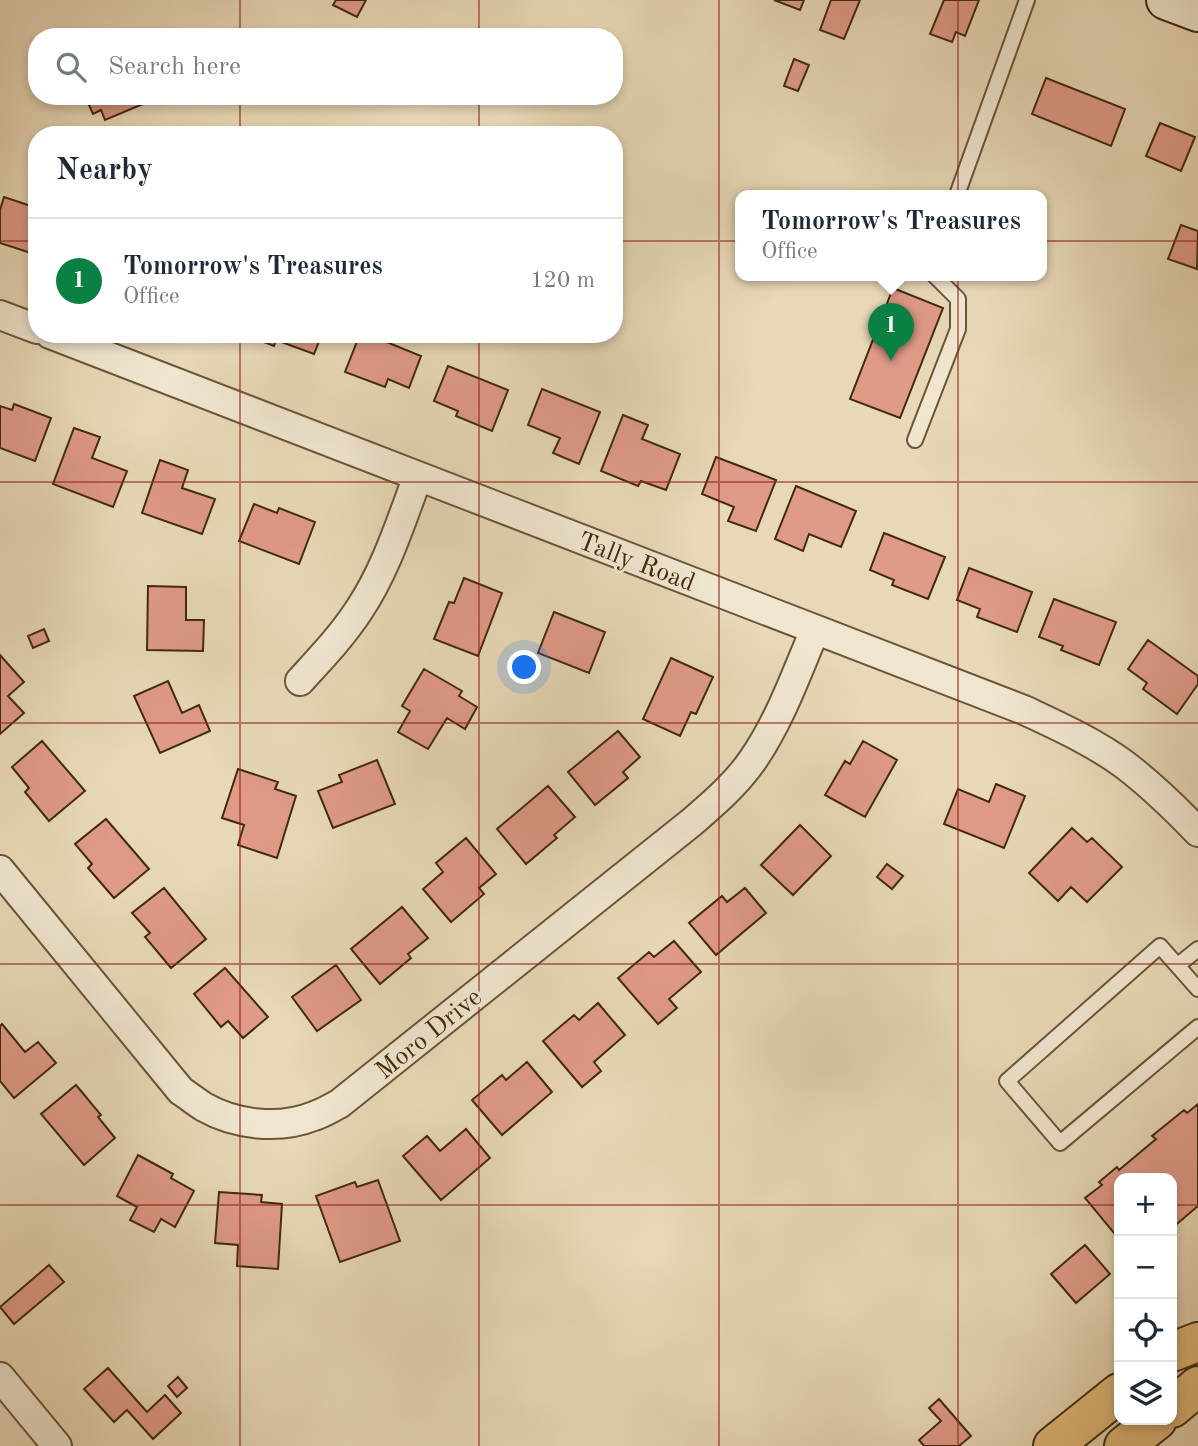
<!DOCTYPE html>
<html lang="en">
<head>
<meta charset="utf-8">
<style>
  :root { --surface:#fff; --page:#f2f2f3; --text:#1f2937; --muted:#747a83; --line:#e0e1e3; --accent:#0b8043 }
  body { margin:0; font-family:"Old Standard TT",serif; background:var(--page); color:var(--text) }
  .controls { position:absolute; right:21px; bottom:21px; display:grid; overflow:hidden; border-radius:14px; box-shadow:0 4px 10px #0003 }
  .controls button { width:63px; height:63px; display:grid; place-items:center; padding:0; border:0; border-bottom:2px solid var(--line); background:var(--surface); color:var(--text); font:35px sans-serif }
  .you { position:absolute; left:525px; top:668px; width:24px; height:24px; margin:-18px; border:5px solid #fff; border-radius:50%; background:#1a73e8; box-shadow:0 0 0 10px #1a73e833 }
  .badge { display:grid; place-items:center; width:46px; height:46px; border-radius:50%; background:var(--accent); color:#fff; font-size:23px; font-weight:700 }
  .pin { position:absolute; translate:-50% -58px; filter:drop-shadow(0 2px 4px #0008) }
  .pin::after { content:''; position:absolute; top:37px; width:24px; height:21px; background:inherit; clip-path:polygon(0 0,100% 0,50% 100%) }
  .popup { position:absolute; left:735px; top:190px; width:312px; height:91px; box-sizing:border-box; display:grid; place-content:center; border-radius:14px; background:var(--surface); filter:drop-shadow(0 2px 5px #0005); font-size:23px; white-space:nowrap; color:var(--muted) }
  .popup b { font-size:26px; color:var(--text) }
  .popup::after { content:''; position:absolute; left:50%; top:100%; margin-left:-14px; border:14px solid transparent; border-top-color:var(--surface) }
  .list { margin:0; padding:0; list-style:none }
  h2 { display:flex; justify-content:space-between; align-items:center; height:91px; margin:0; padding:0 28px; font-size:30px }
  h2 small { font-size:23px; font-weight:400; color:var(--muted) }
  .list li { display:grid; grid-template-columns:46px 1fr auto; gap:21px; align-items:center; box-sizing:border-box; height:126px; padding:0 28px; border-top:2px solid var(--line) }
  .list b { display:block; font-size:26px; white-space:nowrap }
  .list p { margin:0; font-size:23px; white-space:nowrap; color:var(--muted) }
  .list em { font-size:23px; font-style:normal; color:var(--muted) }
  .icon { flex:none; width:38px; height:38px; fill:none; stroke:currentColor; stroke-width:2; stroke-linecap:round; stroke-linejoin:round }
  .map { position:relative; flex:none; width:1198px; height:1446px; overflow:hidden }
  .search { position:absolute; background:var(--surface); box-shadow:0 4px 10px #0003; left:28px; top:28px; width:595px; height:77px; display:flex; align-items:center; gap:18px; box-sizing:border-box; padding:0 24px; border-radius:28px; color:var(--muted); font-size:26px }
  .panel { position:absolute; background:var(--surface); box-shadow:0 4px 10px #0003; left:28px; top:126px; width:595px; height:217px; border-radius:28px }
  .map>svg:first-child { display:block }
</style>
</head>
<body>
<div class="map">
<svg width="1198" height="1446" viewBox="0 0 1198 1446">
  <rect width="100%" height="100%" fill="#e8d8b7"/>
  <filter id="stains"><feTurbulence type="fractalNoise" baseFrequency=".00286" numOctaves="4"/><feColorMatrix values="0 0 0 0 .2 0 0 0 0 .09 0 0 0 0 .02 0 0 0 .5 -.17"/></filter>
  <radialGradient id="worn" r=".72"><stop offset=".6" stop-color="#630" stop-opacity="0"/><stop offset="1" stop-color="#630" stop-opacity=".3"/></radialGradient>
  <path fill="#e09a88" stroke="#402b0c" stroke-width="2" d="M336 0H366L357 17 333 5Z
    M774 0H804L800 10Z
    M831 0H860L844 39 820 30Z
    M944 0H979L965 36 956 32 952 42 930 34Z
    M794 59 809 65 798 91 784 86Z
    M1046 78 1125 109 1111 146 1032 114Z
    M85 96H162L105 120 101 110 93 114Z
    M1160 123 1195 137 1181 171 1146 156Z
    M4 197 37 208V255L0 243V210Z
    M1181 225 1198 231 1197 269 1168 259Z
    M893 288 943 308 900 418 850 399Z
    M252 334H322L314 354 276 340 274 346 251 337Z
    M360 334H367L421 356 409 388 388 379 385 387 345 372Z
    M448 366 508 390 492 431 456 416 458 411 434 401Z
    M542 389 600 412 579 464 553 453 560 438 528 425Z
    M14 404 51 418 35 461 0 448V406L12 410Z
    M623 415 648 425 642 439 680 454 666 490 641 481 638 486 601 471Z
    M74 428 100 437 92 458 127 471 113 507 53 484Z
    M716 457 776 480 756 531 728 521 734 507 702 494Z
    M160 460 188 470 182 488 215 499 202 534 142 513Z
    M796 486 856 511 841 547 809 534 803 551 775 539Z
    M254 504 277 513 279 508 315 522 299 564 239 541Z
    M884 533 945 557 928 599 892 585 894 580 870 570Z
    M969 568 1032 592 1017 632 977 617 980 609 957 600Z
    M464 578 502 593 478 656 434 639 449 602 454 603Z
    M148 586 186 587V620H204L203 651 147 650Z
    M1054 599 1116 622 1099 665 1061 650 1063 646 1039 637Z
    M554 612 605 632 589 673 538 653Z
    M44 629 49 641 33 648 28 636Z
    M1148 640 1198 676V684L1177 714 1143 689 1147 683 1128 669Z
    M0 655 24 682 8 696 24 713 0 734Z
    M671 658 713 677 696 714 691 712 680 736 643 719Z
    M424 669 462 691 459 696 477 707 465 729 447 718 428 749 398 732 410 711 402 706Z
    M168 681 182 713 199 705 210 731 160 753 134 696Z
    M618 731 640 757 623 772 628 778 595 805 568 772Z
    M42 741 85 791 49 821 25 792 29 788 12 767Z
    M863 741 897 760 865 817 825 795 845 761 850 764Z
    M377 760 395 804 333 828 318 791 342 782 339 775Z
    M238 769 278 782 275 789 296 796 277 858 238 845 244 825 222 818Z
    M996 784 1025 796 1004 848 944 824 958 789 989 802Z
    M548 786 575 817 554 835 557 838 526 864 497 829Z
    M106 819 149 869 114 898 88 868 92 864 75 844Z
    M800 825 831 856 793 895 761 865Z
    M1072 828 1087 842 1092 838 1122 867 1087 902 1071 887 1058 901 1029 873Z
    M466 838 496 874 479 888 484 894 451 922 423 889 443 872 436 863Z
    M887 864 903 876 892 889 877 877Z
    M164 888 206 939 171 968 145 937 150 933 132 913Z
    M745 888 766 913 716 955 689 923 722 896 727 902Z
    M402 907 428 938 408 954 411 958 380 984 351 949Z
    M674 941 701 972 669 999 677 1008 658 1024 618 978 649 952 654 957Z
    M336 965 361 1000 317 1031 292 997Z
    M225 968 268 1017 243 1038 228 1021 221 1027 194 994Z
    M598 1003 625 1035 594 1062 601 1071 582 1087 543 1041 574 1015 579 1020Z
    M2 1024 25 1052 38 1042 56 1063 14 1098 0 1081V1026Z
    M527 1062 552 1092 502 1135 472 1100 502 1075 506 1080Z
    M76 1085 101 1115 98 1117 115 1138 84 1165 41 1114Z
    M1198 1104V1206L1172 1228V1178H1119V1239L1085 1198 1102 1185 1099 1182 1117 1167 1119 1170 1156 1139 1152 1136 1184 1110 1187 1113Z
    M466 1129 490 1158 441 1200 403 1156 427 1136 440 1151Z
    M138 1155 173 1174 171 1178 194 1191 175 1227 161 1219 154 1232 130 1220 137 1207 117 1196Z
    M378 1180 400 1241 340 1262 316 1196 355 1182 357 1187Z
    M219 1192 262 1195 261 1202 282 1204 278 1269 237 1266 238 1245 215 1243Z
    M1085 1245 1110 1274 1076 1303 1051 1274Z
    M49 1265 64 1282 14 1324 0 1307Z
    M108 1368 147 1412 165 1395 181 1413 153 1439 127 1410 114 1422 84 1389Z
    M178 1377 187 1388 177 1397 168 1386Z
    M939 1399 971 1436 959 1446H924L919 1440 941 1421 929 1408Z"/>
  <g fill="none" stroke-linecap="round" stroke-linejoin="round">
    <g stroke="#6a5637" stroke-width="18">
      <path id="service" d="M957 195 1027 0
        M915 440 958 329V299L934 275
        M1178 965 1198 949
        M1198 989 1160 946 1007 1081 1060 1143 1198 1027"/>
    </g>
    <g stroke="#6a5637" stroke-width="32">
      <path id="minor" d="M0 315 37 329
        M50 334 1024 710C1058 726 1094 742 1125 765 1151 785 1175 808 1198 832
        M300 681C321 658 342 636 359 610 386 570 401 521 418 476
        M0 870 181 1091C189 1096 196 1102 204 1107 236 1125 279 1130 314 1116 323 1113 331 1108 339 1104L692 822C714 803 736 784 752 761 780 721 796 674 815 630
        M0 1377 57 1446"/>
    </g>
    <g stroke="#402b0c" stroke-width="42">
      <path id="secondary" d="M1166 0 1198 12"/>
    </g>
    <g stroke="#402b0c" stroke-width="42">
      <path id="primary" d="M1172 1352 1198 1342
        M1172 1408 1198 1386
        M1053 1446 1119 1393
        M1124 1446 1157 1420"/>
    </g>
    <use href="#service" stroke="#f0e6d0" stroke-width="14"/>
    <use href="#minor" stroke="#f0e6d0" stroke-width="28"/>
    <use href="#secondary" stroke="#f0e6d0" stroke-width="38"/>
    <use href="#primary" stroke="#e4bc7c" stroke-width="38"/>
  </g>
  <path fill="none" stroke="#8f2418" stroke-width="2" stroke-opacity="0.55" d="M240 0V37M479 0V37M719 0V1446M958 0V1446M240 96V135M479 96V135M0 241H37M614 241H1198M240 334V1446M479 334V1446M0 482H1198M0 723H1198M0 964H1198M0 1205H1119M1172 1205H1198"/>
  <g text-anchor="middle" stroke-width="6" stroke-linejoin="round" paint-order="stroke">
    <g font-size="26" fill="#402b0c" stroke="#f0e6d0">
      <text transform="translate(637 561) rotate(21)" y="9">Tally Road</text>
      <text transform="translate(428 1033) rotate(-39)" y="9">Moro Drive</text>
    </g>
  </g>
  <rect width="100%" height="100%" filter="url(#stains)"/>
  <rect width="100%" height="100%" fill="url(#worn)"/>
</svg>
<div class="controls">
<button>+</button>
<button>−</button>
<button><svg class="icon" aria-label="locate" viewBox="0 0 24 24"><circle cx="12" cy="12" r="6"/><path d="M12 2v4M12 18v4M2 12h4M18 12h4"/></svg></button>
<button><svg class="icon" aria-label="layers" viewBox="0 0 24 24"><path d="M12 4l9 5-9 5-9-5zM3 14l9 5 9-5"/></svg></button>
</div>
<div class="you"></div>
<div class="pin badge" style="left:891px;top:361px">1</div>
<div class="popup"><b>Tomorrow's Treasures</b>Office</div>
<div class="search"><svg class="icon" aria-label="search" viewBox="0 0 24 24"><circle cx="10" cy="10" r="6"/><path d="M15 15l6 6"/></svg>Search here</div>
<section class="panel">
<h2>Nearby<small></small></h2>
<ul class="list">
<li><span class="badge">1</span><div><b>Tomorrow's Treasures</b><p>Office</p></div><em>120 m</em></li>
</ul>
</section>
</div>
</body>
</html>
